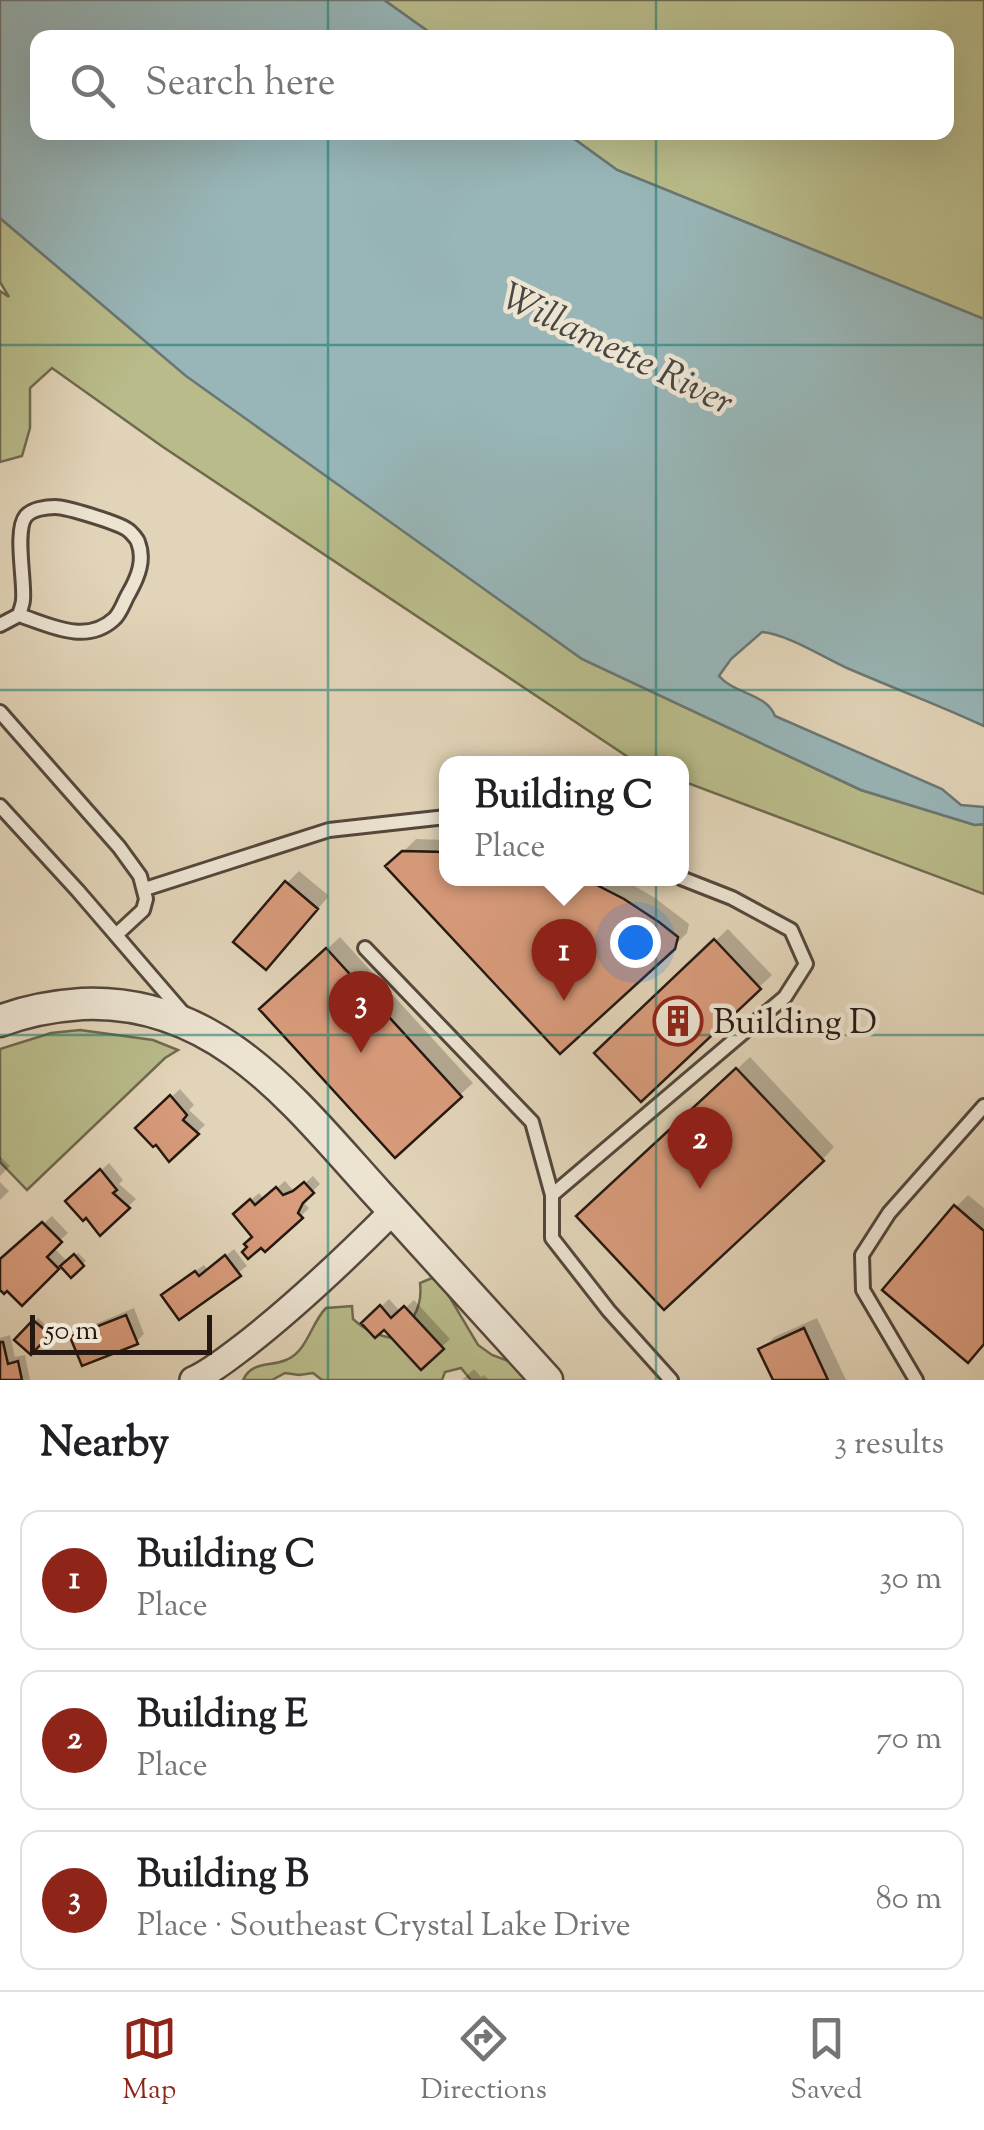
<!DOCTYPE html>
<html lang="en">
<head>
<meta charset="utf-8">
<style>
  :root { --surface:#fff; --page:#f6f6f6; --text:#202124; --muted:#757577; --line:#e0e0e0; --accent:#8f2418 }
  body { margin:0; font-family:"Sorts Mill Goudy",serif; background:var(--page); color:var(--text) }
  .scale { position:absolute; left:30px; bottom:25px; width:182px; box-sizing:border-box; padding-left:10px; border:5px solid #251811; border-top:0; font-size:28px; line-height:35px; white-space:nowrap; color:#251811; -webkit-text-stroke:8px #ece3d1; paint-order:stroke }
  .you { position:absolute; left:635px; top:942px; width:35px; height:35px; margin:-25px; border:8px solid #fff; border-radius:50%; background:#1a73e8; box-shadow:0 0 0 15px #1a73e833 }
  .badge { display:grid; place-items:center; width:65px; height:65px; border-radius:50%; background:var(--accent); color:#fff; font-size:32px; font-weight:700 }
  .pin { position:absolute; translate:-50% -82px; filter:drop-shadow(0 2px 5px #0008) }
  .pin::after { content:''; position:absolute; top:52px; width:35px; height:30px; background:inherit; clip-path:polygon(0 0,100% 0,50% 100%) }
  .popup { position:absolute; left:439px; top:756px; width:250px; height:130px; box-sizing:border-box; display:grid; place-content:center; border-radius:20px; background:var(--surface); filter:drop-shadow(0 2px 8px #0005); font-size:32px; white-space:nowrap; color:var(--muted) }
  .popup b { font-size:38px; color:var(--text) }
  .popup::after { content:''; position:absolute; left:50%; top:100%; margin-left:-20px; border:20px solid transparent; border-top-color:var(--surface) }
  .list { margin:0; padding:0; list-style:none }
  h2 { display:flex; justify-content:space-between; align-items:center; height:130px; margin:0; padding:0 40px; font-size:42px }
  h2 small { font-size:32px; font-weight:400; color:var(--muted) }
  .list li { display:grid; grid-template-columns:65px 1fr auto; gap:30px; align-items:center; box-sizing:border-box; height:140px; margin:0 20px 20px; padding:0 20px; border:2px solid var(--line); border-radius:20px }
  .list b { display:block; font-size:38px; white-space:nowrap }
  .list p { margin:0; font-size:32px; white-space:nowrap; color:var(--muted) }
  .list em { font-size:32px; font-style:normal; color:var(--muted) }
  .icon { flex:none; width:55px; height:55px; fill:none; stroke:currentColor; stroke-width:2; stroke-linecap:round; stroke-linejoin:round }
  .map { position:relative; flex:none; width:984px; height:1380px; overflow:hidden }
  .search { position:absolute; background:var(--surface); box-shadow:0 10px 40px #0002; left:30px; right:30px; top:30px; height:110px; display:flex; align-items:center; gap:25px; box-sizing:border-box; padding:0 35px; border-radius:20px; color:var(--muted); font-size:38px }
  .sheet { height:610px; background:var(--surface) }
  nav { display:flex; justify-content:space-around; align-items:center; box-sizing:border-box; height:140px; border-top:2px solid var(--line); background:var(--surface); font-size:28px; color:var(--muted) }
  nav a { display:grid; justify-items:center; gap:5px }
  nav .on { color:var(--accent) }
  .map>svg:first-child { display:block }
</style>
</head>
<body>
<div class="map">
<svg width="984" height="1380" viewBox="0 0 984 1380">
  <rect width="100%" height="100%" fill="#e2d4b8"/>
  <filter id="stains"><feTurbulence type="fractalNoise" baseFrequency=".002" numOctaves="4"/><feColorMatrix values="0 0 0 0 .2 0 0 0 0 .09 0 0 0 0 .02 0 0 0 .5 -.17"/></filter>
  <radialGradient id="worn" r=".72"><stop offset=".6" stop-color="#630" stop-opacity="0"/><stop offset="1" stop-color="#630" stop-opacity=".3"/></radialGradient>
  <path fill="#b9bb8a" stroke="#6f6a4e" stroke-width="2.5" d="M384 0H984V319L617 170 566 133 946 132V38L436 37Z
    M0 218 164 357 582 659 861 790 975 825 984 824V894L682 781V764L637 763 163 447 52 368 30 388V428L22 456 0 462V291L9 297 0 282Z
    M80 1030 153 1040 178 1050 165 1058 27 1190 0 1162V1049L51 1033Z
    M432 1278 443 1286 478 1345 492 1355 522 1366 538 1380H471L461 1368 445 1372 442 1380H322L313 1373 299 1375 285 1373 272 1380H243C252 1361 269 1367 286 1360 307 1352 311 1323 326 1308L352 1306 353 1319C365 1330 376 1335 392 1338 412 1325 423 1307 420 1283Z"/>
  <path fill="#98b6b8" stroke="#6a7775" stroke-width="2.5" d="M0 0H384L436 37 38 38V132L566 133 617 170 984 319V726C939 705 893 688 847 668 821 656 789 635 762 632L731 659 719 676C734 694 766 693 775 716L942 789 961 805 984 807V824L975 825 861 790 582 659 186 376 0 218Z"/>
  <path fill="#0003" d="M416 839 446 840V878H621L655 898 689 924 687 933 673 947 389 866Z
    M299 871 329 896 278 955 287 883Z
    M728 929 772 975 641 1099 597 1053Z
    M340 937 473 1083 395 1154 275 997Z
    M750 1057 834 1147 822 1160 592 1204Z
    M180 1089 194 1105 189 1110 205 1125 170 1158 138 1128Z
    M0 1156 10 1166 0 1176Z
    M109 1163 123 1180 119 1184 136 1199 101 1232 87 1214 69 1201Z
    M313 1176 320 1184 310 1194 305 1204 309 1208 298 1219 255 1236 244 1206 259 1193 264 1199 285 1181 292 1189 304 1184Z
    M0 1182 9 1191 0 1200Z
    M968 1195 984 1208V1342L956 1207Z
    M52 1216 68 1233 53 1247 68 1262 78 1253 86 1261 71 1274 61 1264 22 1302 7 1287H0V1263Z
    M234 1249 247 1266 180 1317 172 1288 204 1265 208 1270Z
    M389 1299 401 1312 414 1300 450 1339 421 1366 384 1326 364 1323Z
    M134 1308 144 1334 136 1342 73 1338 81 1330Z
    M38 1318 51 1330 31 1351 18 1340Z
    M817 1318 846 1380H775L761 1350 774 1337Z
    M10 1335 15 1357 25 1355 30 1380H0V1338Z
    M474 1369 481 1377 484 1375 489 1380H462Z"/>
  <path fill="#d89b7b" stroke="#251811" stroke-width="2.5" d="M402 851 446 852V878H583L624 899 659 922 678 937 675 949 560 1054 385 866Z
    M285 881 318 909 266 970 233 942Z
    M714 939 761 989 641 1102 594 1053Z
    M326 948 462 1097 395 1158 259 1009Z
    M736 1068 824 1161 664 1310 576 1216Z
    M170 1095 187 1115 183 1120 199 1134 169 1162 156 1145 153 1147 135 1128Z
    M100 1169 117 1190 113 1193 130 1208 100 1236 86 1218 83 1221 65 1201Z
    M304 1182 314 1193 303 1203 298 1213 303 1218 265 1252 261 1248 248 1259 242 1252 247 1247 244 1244 252 1237 233 1214 250 1199 255 1205 276 1187 283 1195 293 1191Z
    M954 1205 984 1231V1344L968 1363 882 1290Z
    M42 1222 62 1242 47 1257 59 1269 22 1306 7 1291 4 1294 0 1290V1259Z
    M74 1254 84 1266 71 1278 60 1266Z
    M225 1255 241 1276 179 1320 161 1295 195 1271 199 1276Z
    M380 1305 391 1318 404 1306 444 1349 421 1370 384 1330 375 1338 361 1323Z
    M126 1315 138 1344 82 1366 70 1337Z
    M33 1320 50 1334 31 1355 14 1340Z
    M804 1328 828 1380H773L758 1349Z
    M0 1342H3L8 1364 18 1361 22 1380H0Z"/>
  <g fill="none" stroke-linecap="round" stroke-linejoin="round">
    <g stroke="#54473b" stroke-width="18">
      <path id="service" d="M0 625 19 615C49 625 86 645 114 619 121 613 124 601 129 593 138 577 145 560 138 542 137 539 131 532 128 530 119 523 66 507 55 507 46 507 32 509 26 516 14 530 25 581 23 600 23 603 20 612 19 615
        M0 712 119 847 140 876 146 899 143 910 116 935
        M0 806 78 891 183 1013
        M145 889 329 830 446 817
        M365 948 532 1122 552 1195V1238L609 1311 671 1380
        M552 1195 785 997 806 964 791 930 732 898 681 878
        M916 1380 863 1290 862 1255 889 1213 984 1106"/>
    </g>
    <g stroke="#54473b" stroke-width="30">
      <path id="minor" d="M193 1380C211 1372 228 1358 244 1346 297 1305 346 1258 393 1211"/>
    </g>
    <g stroke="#54473b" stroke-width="35">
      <path id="tertiary" d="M0 1021C26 1011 53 1006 82 1004 218 998 295 1103 378 1194 434 1256 491 1318 547 1380"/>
    </g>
    <use href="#service" stroke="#ece3d1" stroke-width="12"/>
    <use href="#minor" stroke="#ece3d1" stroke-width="25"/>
    <use href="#tertiary" stroke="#ece3d1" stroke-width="30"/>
  </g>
  <path fill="none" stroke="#0f766e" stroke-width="2.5" stroke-opacity="0.55" d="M328 0V38M656 0V38M328 132V1380M656 132V1380M0 345H984M0 690H984M0 1035H984"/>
  <defs>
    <g id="building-ring" transform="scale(2.5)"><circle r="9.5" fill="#ece3d1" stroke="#8f2418" stroke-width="1.5"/><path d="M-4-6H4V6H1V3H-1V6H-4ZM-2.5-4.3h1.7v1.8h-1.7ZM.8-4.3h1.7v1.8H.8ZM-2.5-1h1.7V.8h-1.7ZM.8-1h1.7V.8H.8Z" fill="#8f2418"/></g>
  </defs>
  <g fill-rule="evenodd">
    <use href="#building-ring" x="678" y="1021"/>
  </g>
  <g text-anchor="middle" stroke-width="9" stroke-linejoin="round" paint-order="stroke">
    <g font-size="35" fill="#251811" stroke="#ece3d1" text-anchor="start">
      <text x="713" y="1033">Building D</text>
    </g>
    <g font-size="38" font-style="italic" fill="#484743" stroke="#ece3d1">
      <text transform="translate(618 348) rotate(26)" y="13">Willamette River</text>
    </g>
  </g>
  <rect width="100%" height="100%" filter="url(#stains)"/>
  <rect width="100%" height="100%" fill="url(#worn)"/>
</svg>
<div class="scale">50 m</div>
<div class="you"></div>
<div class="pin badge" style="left:564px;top:1001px">1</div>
<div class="popup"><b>Building C</b>Place</div>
<div class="pin badge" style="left:700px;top:1189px">2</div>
<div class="pin badge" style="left:361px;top:1053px">3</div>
<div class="search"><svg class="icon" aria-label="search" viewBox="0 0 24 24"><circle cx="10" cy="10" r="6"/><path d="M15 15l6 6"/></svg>Search here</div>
</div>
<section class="sheet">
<h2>Nearby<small>3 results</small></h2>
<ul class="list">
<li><span class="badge">1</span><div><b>Building C</b><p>Place</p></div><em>30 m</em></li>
<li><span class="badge">2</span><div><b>Building E</b><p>Place</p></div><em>70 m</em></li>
<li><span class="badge">3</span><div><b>Building B</b><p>Place · Southeast Crystal Lake Drive</p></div><em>80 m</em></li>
</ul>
</section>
<nav>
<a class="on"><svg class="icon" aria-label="map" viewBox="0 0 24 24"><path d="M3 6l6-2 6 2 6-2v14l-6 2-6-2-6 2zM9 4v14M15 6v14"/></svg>Map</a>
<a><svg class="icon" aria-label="directions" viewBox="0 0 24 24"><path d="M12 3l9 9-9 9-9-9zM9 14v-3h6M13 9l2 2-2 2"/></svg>Directions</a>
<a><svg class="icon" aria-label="saved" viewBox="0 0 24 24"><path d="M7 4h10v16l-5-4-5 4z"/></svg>Saved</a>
</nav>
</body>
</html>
